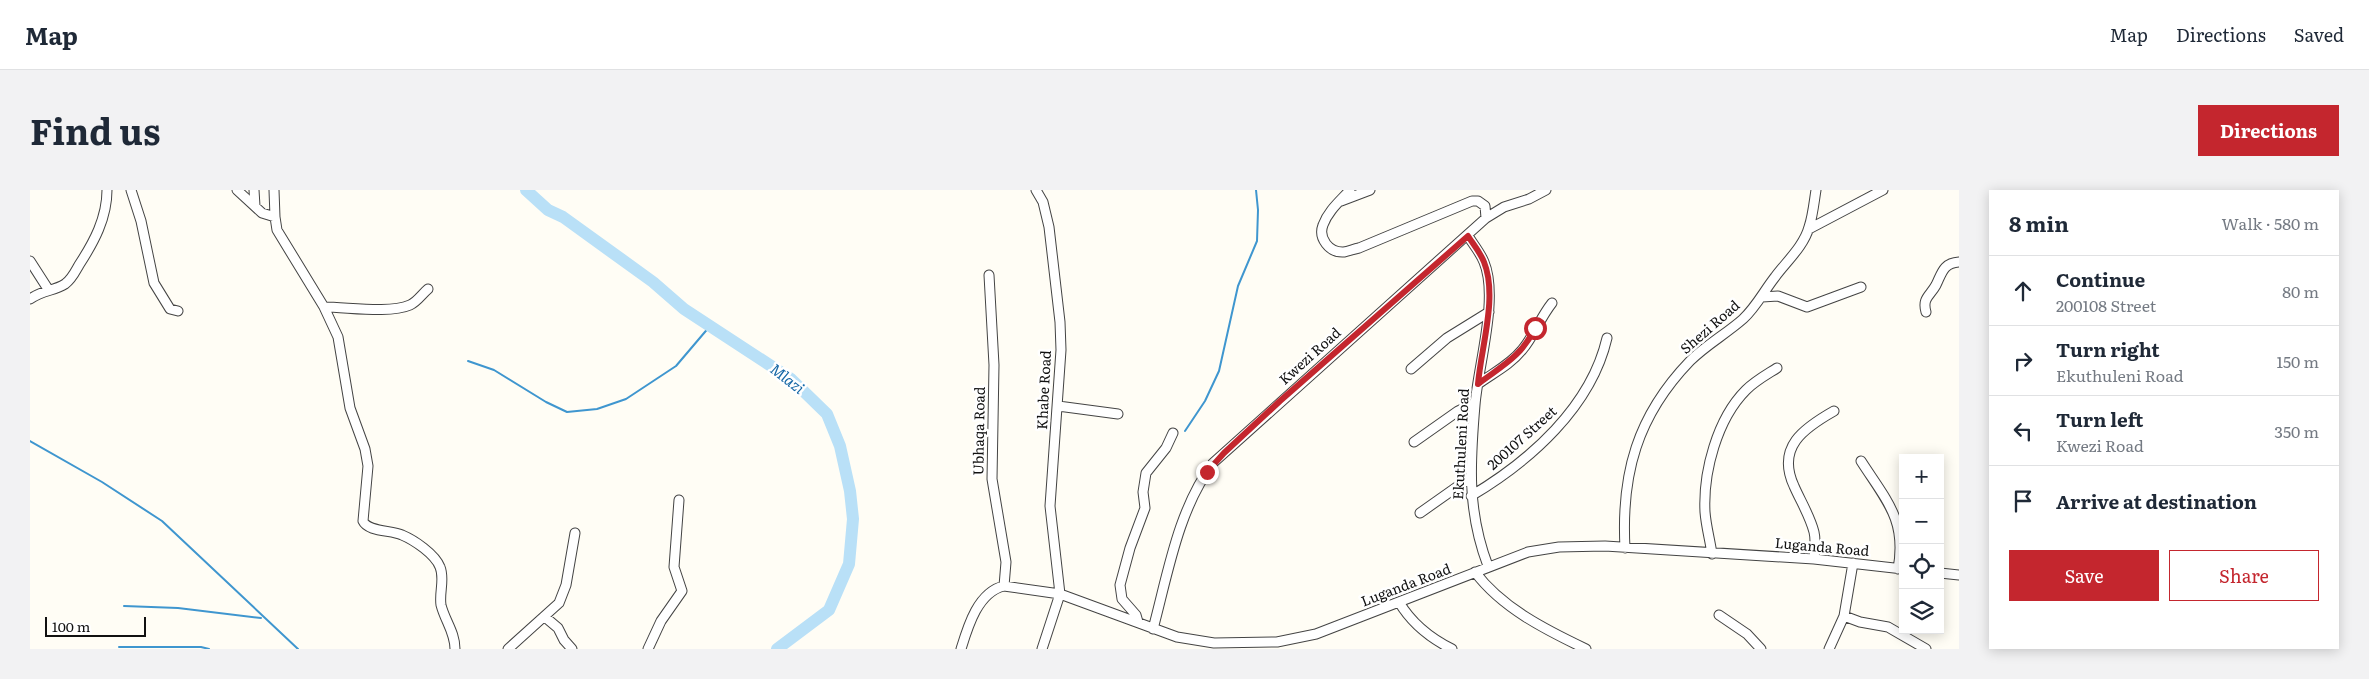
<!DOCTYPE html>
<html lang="en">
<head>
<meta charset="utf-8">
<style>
  :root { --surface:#fff; --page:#f2f2f3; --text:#1f2937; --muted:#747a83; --line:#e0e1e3; --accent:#c4262e }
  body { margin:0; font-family:Literata,serif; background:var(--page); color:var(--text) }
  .controls { position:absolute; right:15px; bottom:15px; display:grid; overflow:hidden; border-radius:0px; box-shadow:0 2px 12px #0003 }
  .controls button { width:45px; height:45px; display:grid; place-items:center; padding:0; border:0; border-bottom:1px solid var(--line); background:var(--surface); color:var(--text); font:25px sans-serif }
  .scale { position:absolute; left:15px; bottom:12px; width:101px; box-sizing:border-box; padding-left:5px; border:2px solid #111; border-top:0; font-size:14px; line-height:18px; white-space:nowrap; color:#111; -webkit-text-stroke:4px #fff; paint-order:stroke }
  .stop { position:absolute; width:15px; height:15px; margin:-11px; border:4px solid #c4262e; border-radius:50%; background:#fff }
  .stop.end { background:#c4262e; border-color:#fff; box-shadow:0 1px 5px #0008 }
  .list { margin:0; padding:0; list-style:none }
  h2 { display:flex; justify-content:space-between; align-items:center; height:65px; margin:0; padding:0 20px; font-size:21px }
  h2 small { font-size:16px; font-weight:400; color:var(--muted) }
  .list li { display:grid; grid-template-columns:32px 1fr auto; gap:15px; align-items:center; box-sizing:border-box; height:70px; padding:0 20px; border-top:1px solid var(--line) }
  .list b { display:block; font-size:19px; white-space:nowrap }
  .list p { margin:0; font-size:16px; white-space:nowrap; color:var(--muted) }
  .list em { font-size:16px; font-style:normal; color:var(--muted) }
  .actions { display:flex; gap:10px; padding:15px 20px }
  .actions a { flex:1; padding:11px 0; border:1px solid var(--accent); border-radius:0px; text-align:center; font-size:18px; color:var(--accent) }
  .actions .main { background:var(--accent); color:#fff }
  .icon { flex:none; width:28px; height:28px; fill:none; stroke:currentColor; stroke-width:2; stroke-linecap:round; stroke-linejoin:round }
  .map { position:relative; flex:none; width:1929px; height:459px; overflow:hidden; border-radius:0px }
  header { display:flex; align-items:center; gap:30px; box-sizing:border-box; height:70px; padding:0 25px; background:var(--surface); border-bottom:1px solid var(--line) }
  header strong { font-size:24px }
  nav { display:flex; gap:28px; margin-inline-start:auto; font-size:18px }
  .intro { display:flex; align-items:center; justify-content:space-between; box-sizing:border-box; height:120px; padding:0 30px }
  h1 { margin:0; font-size:35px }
  .button { padding:12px 22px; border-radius:0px; background:var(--accent); color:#fff; font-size:18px; font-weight:700 }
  main { display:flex; gap:30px; padding:0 30px }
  aside { flex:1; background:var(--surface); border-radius:0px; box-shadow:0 2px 12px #0003 }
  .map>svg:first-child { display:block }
</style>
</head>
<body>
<header>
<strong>Map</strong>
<nav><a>Map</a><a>Directions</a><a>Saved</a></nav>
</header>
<div class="intro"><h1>Find us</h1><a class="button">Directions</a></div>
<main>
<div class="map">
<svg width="1929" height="459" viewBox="0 0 1929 459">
  <rect width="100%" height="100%" fill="#fffdf5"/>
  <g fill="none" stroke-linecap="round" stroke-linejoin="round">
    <path stroke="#3f96cf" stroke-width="2" d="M438 171 464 180 516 212 537 222 567 219 596 209 646 176 680 136
      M1155 241 1175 211 1189 181 1208 96 1227 51 1228 20 1226 0
      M0 251 72 292 132 331 268 459
      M94 416 148 418 231 428
      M89 457H171L179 459"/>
    <path stroke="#b9e0f7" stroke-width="12" d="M496 0 518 20 533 27 623 92 654 119 761 189 797 224 810 256 820 301 823 329 819 374 799 420 747 459"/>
    <g stroke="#444" stroke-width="11">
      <path id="minor" d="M101 0 111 31 124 93 140 119 148 121
        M207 0 232 23 245 27
        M224 0 225 16
        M244 0 245 27 247 40 294 117 308 147 320 218 335 259 338 276 333 331C338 342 362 340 372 345 384 350 405 364 410 377 415 389 409 402 411 415 415 431 425 442 425 459
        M1006 0 1013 12 1019 37 1030 132 1031 160 1020 316 1030 404 1012 459
        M1320 0C1310 11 1298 21 1293 35 1288 48 1299 63 1314 62 1319 61 1324 59 1329 58L1442 11H1448L1455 16 1456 28
        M1311 11 1340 0
        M1779 39 1853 0
        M1438 46C1443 54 1450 62 1454 72 1469 108 1448 176 1445 215 1440 273 1437 321 1458 376
        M0 71 18 99
        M959 85 964 175 962 289 976 372 974 396
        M1732 107 1748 106 1777 117 1831 97
        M0 109C13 100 24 101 35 94 42 89 45 82 49 75 64 52 77 28 77 0
        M294 117C318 117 359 124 380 115 387 112 392 104 398 99
        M1896 122C1892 108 1900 106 1906 95 1912 83 1913 73 1929 72
        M1381 179 1417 148 1459 122
        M1448 194C1463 183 1480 175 1492 160 1504 146 1510 128 1522 113
        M1028 216 1088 224
        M1384 252 1428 221 1445 213
        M1831 271C1856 310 1877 330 1868 379
        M1441 306C1500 271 1561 217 1577 148
        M1390 323 1441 287
        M1595 358C1591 284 1607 226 1660 171 1676 155 1696 144 1713 129 1726 117 1734 101 1745 87 1756 72 1774 56 1779 37 1783 25 1784 12 1786 0
        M1682 364C1680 350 1676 336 1675 322 1673 282 1687 229 1716 200 1725 191 1736 185 1747 178
        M1784 369C1785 360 1786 350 1784 342 1780 326 1770 310 1764 296 1746 257 1774 238 1804 221
        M1445 382C1472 418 1516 440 1556 459
        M1910 383 1929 385
        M1369 412C1382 434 1400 448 1422 459
        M1689 425 1717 444 1731 459
        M1814 426 1830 432 1858 437 1896 459
        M515 427 528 438 534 450 542 459
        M1108 432 1106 425 1092 409 1090 395 1100 358 1115 318 1113 302 1116 283 1136 258 1143 243
        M1123 439C1138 383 1148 320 1183 273L1456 28 1474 17 1499 9 1516 0
        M478 459 529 413 536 395 545 343
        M618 459 631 431 652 401 644 377 649 310
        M931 459C938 436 948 402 974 396L1030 404 1147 447 1184 453 1247 452 1286 444 1498 362 1529 357 1575 356 1784 369 1873 379
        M1799 459 1814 426 1823 373"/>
    </g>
    <use href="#minor" stroke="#fff" stroke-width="9"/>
  </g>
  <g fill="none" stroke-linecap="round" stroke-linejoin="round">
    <path stroke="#c4262e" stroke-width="6" d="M1177 282 1194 263 1250 211 1438 46C1443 54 1450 62 1454 72 1468 107 1451 157 1448 194 1473 175 1491 167 1505 138"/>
  </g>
  <g text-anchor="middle" stroke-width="5" stroke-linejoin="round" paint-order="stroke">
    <g font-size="14" fill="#111" stroke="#fff">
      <text transform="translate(1680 137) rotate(-41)" y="5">Shezi Road</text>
      <text transform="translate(1280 166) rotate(-42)" y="5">Kwezi Road</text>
      <text transform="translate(1014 200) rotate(-87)" y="5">Khabe Road</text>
      <text transform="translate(949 241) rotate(-89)" y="5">Ubhaqa Road</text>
      <text transform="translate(1492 248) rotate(-42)" y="5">200107 Street</text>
      <text transform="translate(1431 254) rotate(-87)" y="5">Ekuthuleni Road</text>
      <text transform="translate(1792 357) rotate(5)" y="5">Luganda Road</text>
      <text transform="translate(1376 395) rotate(-21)" y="5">Luganda Road</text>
    </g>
    <g font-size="15" font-style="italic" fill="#1768a6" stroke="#fff">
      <text transform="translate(757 189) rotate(38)" y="5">Mlazi</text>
    </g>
  </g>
</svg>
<div class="controls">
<button>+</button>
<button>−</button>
<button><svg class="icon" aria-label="locate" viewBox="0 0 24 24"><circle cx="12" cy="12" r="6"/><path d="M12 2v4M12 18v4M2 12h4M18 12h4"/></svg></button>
<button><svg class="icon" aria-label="layers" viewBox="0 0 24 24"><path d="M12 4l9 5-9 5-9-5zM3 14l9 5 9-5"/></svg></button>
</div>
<div class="scale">100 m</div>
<div class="stop" style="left:1505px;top:138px"></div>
<div class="stop end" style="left:1177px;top:282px"></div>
</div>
<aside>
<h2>8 min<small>Walk · 580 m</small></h2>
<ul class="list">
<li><svg class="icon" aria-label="ahead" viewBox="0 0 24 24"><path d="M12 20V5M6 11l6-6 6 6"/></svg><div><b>Continue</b><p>200108 Street</p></div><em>80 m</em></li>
<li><svg class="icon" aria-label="right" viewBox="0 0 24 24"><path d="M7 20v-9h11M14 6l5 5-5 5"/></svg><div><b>Turn right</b><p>Ekuthuleni Road</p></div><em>150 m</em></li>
<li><svg class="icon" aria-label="left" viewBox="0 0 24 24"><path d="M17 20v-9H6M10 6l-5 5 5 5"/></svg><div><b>Turn left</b><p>Kwezi Road</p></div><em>350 m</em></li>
<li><svg class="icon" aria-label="arrive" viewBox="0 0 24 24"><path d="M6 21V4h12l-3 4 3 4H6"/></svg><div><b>Arrive at destination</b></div></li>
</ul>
<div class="actions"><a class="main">Save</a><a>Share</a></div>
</aside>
</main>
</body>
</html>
